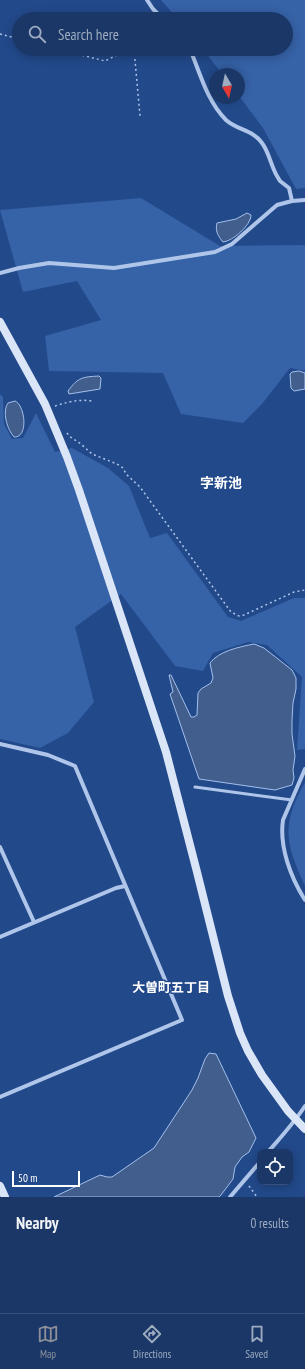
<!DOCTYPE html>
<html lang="en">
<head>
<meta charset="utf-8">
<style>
  :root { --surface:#1a3768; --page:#274271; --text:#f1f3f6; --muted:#9facc0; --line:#38517c; --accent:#8c9099 }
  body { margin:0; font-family:"PT Sans Narrow","Noto Sans JP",sans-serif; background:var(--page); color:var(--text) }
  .controls { position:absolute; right:12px; bottom:12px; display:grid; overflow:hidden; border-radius:8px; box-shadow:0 2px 10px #0003 }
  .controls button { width:36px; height:36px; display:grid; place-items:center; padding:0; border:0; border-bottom:1px solid var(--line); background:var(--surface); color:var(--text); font:20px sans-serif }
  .compass { position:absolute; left:209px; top:68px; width:36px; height:36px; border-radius:50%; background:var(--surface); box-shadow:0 2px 10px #0003; rotate:171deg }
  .scale { position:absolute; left:12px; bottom:10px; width:68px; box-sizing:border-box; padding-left:4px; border:2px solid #fff; border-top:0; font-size:11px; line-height:14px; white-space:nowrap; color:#fff; -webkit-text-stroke:3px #22498a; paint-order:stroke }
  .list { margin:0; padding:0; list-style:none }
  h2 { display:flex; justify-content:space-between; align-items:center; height:52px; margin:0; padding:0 16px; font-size:17px }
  h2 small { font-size:13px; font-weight:400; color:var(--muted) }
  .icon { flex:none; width:22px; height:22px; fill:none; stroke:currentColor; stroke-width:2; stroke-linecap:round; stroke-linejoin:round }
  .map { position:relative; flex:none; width:305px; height:1197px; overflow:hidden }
  .search { position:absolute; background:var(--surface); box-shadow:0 2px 10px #0003; left:12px; right:12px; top:12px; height:44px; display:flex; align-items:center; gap:10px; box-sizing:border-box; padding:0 14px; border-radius:22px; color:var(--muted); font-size:15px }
  .sheet { height:116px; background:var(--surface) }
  nav { display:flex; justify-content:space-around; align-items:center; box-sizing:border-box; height:56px; border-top:1px solid var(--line); background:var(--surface); font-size:11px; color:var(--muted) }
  nav a { display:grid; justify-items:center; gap:2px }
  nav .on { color:var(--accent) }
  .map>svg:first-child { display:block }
</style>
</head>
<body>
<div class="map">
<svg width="305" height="1197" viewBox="0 0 305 1197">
  <rect width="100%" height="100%" fill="#22498a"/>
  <path fill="#3662a7" d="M161 0H305V188L296 189 263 128 239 96V74H222L203 49H286V19H178Z
    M141 198 220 246 305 245V371L290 368 262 404 243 423 181 414 163 373 49 371 45 336 101 320 77 281 23 292 0 210Z
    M0 394 3 397 4 424 12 439 23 438 36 413 55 452 72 448 108 468 129 486 150 538 167 533 228 617 241 621 294 598H305V749L297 750 302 677 267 645 248 642 213 653 203 671 175 666 121 594 75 627 94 702 68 733 40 748 0 739Z
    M305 782V886C285 843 281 825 305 782Z"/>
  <path fill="#425e8d" stroke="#a3c0ec" d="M247 213 251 215C251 225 233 241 223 242 218 236 215 231 217 223L236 219Z
    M299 371 305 373V389L294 391 291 388 290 374 292 372Z
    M99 376 101 378 100 389 69 394 68 391C78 377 83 377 99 376Z
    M15 401C25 405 29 438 14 437 7 429 2 412 8 403Z
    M254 644 264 648 292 670 296 678V689L293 703 292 720V734L295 756 293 770 294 778 292 785 275 790 199 779 170 694 173 692 169 675H171L191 717H194L197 715 198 693 201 689 211 683 213 678 210 663C219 651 239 647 254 644Z
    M209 1053 216 1054 256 1138 249 1152 242 1157 235 1167 233 1179 221 1195 219 1197H54L100 1175 107 1177H112L154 1148 192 1090 198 1078 205 1059Z"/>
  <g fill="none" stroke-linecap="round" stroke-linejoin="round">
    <path stroke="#afc6ea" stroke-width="1.5" stroke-dasharray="2 3" stroke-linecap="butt" d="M0 34 19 39
      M58 49 105 61 129 49
      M134 49 140 116
      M55 406C67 402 79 399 92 401
      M67 433 69 436 81 444 92 454 117 464 123 468 126 474 140 487 231 612 239 616 244 615 294 592 305 590
      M249 1186 257 1197"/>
    <path stroke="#afc6ea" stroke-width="3" d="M195 787 292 800"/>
    <path stroke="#afc6ea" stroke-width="4" d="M147 0 153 9 163 19
      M190 49C200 73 207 101 226 120 237 130 253 130 262 143 269 152 271 166 277 176L280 181 289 188 292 201
      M0 273 19 268 49 263 114 268 215 252 232 244 277 205 292 201 305 200
      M0 744 48 755 75 766 182 1020 0 1097
      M305 769 283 820C279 847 291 878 305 900
      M0 847 34 922
      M0 937 116 888 125 886
      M268 1152C281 1137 294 1123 305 1106
      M230 1197 260 1162"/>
    <path stroke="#dae5f8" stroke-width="8" d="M0 322 45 404 67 457 79 490 166 752 197 872 228 996 240 1033 248 1051 262 1075 288 1111 305 1129
      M0 1186 5 1197"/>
  </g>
  <g text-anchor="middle" stroke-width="3" stroke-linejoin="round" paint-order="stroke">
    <g font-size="13" font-weight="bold" fill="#fff" stroke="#22498a">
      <text x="171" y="992">大曽町五丁目</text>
    </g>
    <g font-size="14" font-weight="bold" fill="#fff" stroke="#22498a">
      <text x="221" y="488">字新池</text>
    </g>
  </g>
</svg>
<div class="controls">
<button><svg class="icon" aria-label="locate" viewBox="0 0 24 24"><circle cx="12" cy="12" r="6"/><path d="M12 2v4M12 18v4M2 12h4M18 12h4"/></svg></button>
</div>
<svg class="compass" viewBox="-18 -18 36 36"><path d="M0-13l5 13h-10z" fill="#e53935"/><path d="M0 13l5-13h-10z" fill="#9facc0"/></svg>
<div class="scale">50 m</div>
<div class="search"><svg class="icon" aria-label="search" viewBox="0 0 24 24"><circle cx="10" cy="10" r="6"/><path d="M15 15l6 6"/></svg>Search here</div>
</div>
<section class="sheet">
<h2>Nearby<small>0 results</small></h2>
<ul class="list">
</ul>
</section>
<nav>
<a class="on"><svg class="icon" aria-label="map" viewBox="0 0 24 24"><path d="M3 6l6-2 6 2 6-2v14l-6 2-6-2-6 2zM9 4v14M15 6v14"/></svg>Map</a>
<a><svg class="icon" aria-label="directions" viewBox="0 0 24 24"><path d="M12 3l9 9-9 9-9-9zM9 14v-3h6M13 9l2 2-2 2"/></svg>Directions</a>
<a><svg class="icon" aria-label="saved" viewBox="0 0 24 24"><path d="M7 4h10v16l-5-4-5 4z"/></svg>Saved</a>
</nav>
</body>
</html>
